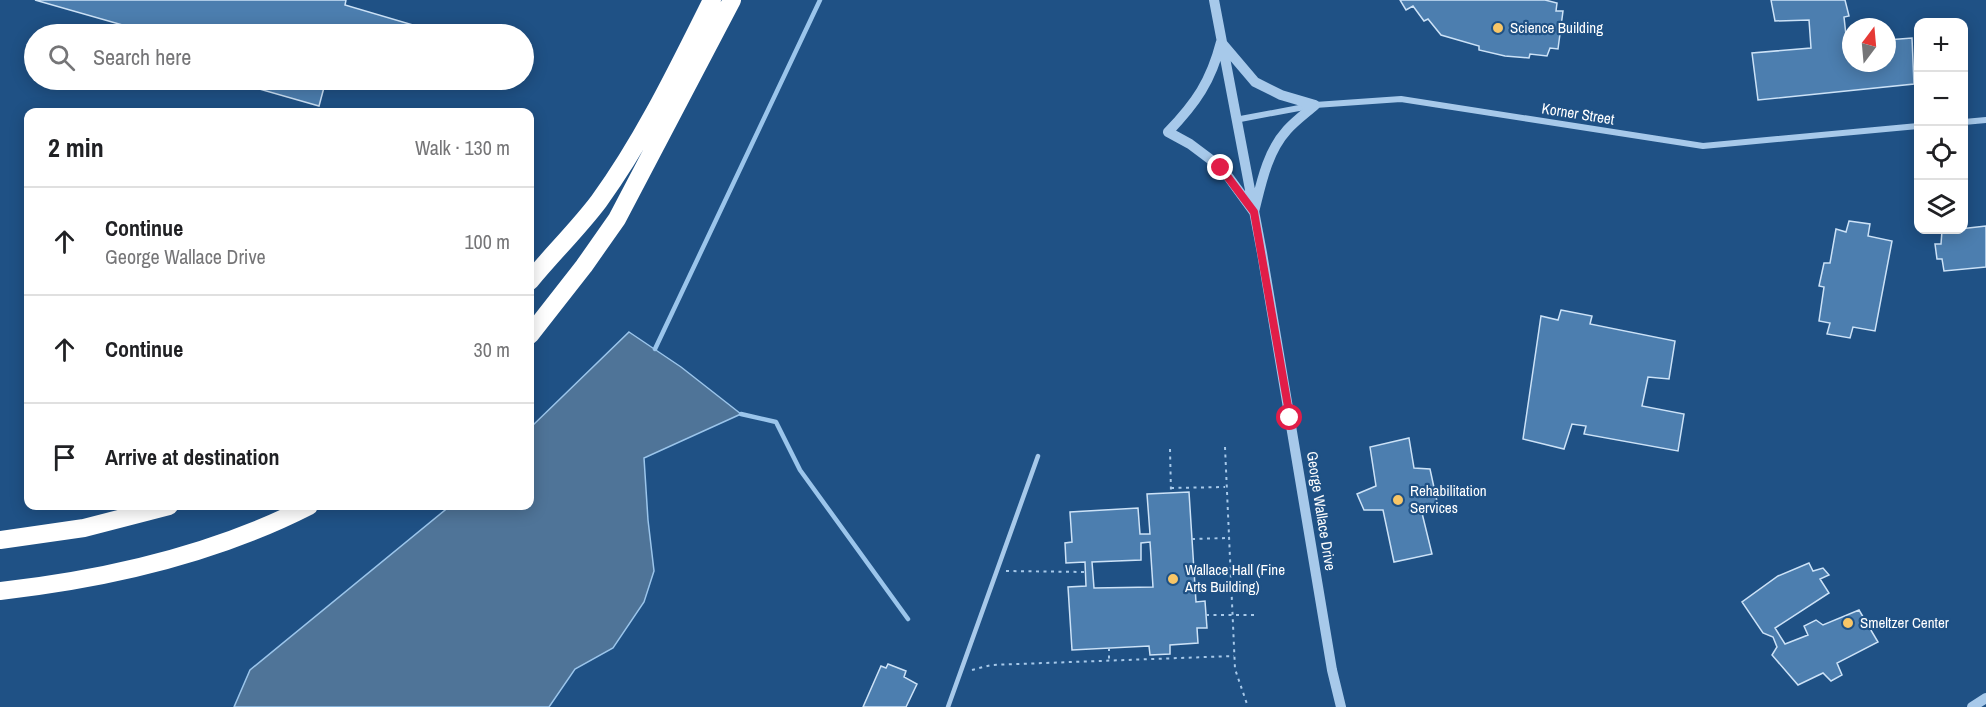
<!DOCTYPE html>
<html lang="en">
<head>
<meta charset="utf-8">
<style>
  :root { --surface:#fff; --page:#f6f6f6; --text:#202124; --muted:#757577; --line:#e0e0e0 }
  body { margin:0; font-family:"Archivo Narrow",sans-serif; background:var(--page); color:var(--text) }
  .controls { position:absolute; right:18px; top:18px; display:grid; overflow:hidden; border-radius:12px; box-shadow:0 3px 15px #0003 }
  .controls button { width:54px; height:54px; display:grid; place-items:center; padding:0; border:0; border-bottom:2px solid var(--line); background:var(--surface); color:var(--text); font:30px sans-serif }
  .compass { position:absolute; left:1842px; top:18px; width:54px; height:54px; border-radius:50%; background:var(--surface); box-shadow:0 3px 15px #0003; rotate:16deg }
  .stop { position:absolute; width:18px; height:18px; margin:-14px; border:4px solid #e11d48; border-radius:50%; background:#fff }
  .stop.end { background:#e11d48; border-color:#fff; box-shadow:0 2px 6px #0008 }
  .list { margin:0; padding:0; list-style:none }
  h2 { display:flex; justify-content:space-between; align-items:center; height:78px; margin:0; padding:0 24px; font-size:26px }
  h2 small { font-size:20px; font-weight:400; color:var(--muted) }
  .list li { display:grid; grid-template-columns:39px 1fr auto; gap:18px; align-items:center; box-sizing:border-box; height:108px; padding:0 24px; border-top:2px solid var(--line) }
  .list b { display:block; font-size:22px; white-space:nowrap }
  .list p { margin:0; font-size:20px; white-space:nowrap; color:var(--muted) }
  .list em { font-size:20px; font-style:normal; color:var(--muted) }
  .icon { flex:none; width:33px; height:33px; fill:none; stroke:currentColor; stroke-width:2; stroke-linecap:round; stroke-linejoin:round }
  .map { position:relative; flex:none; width:1986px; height:707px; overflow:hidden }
  .search { position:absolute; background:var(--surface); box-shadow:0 3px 15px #0003; left:24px; top:24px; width:510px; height:66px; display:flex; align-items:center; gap:15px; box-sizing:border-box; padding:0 21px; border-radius:33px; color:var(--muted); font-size:22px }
  .panel { position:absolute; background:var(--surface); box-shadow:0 3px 15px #0003; left:24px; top:108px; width:510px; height:402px; border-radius:12px }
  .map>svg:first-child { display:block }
</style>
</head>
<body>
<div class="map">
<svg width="1986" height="707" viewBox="0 0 1986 707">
  <rect width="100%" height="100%" fill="#1f5185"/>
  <path fill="#4f7498" stroke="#9bc5eb" stroke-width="1.5" d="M629 332 681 367 741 414 644 458 648 520 654 571 644 602 613 648 575 669 549 707H234L250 670 450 506H530V428Z"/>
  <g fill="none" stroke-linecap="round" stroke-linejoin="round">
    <path stroke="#9bc5eb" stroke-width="4.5" d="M655 349 820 0
      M741 414 776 422 800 470 908 619"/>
  </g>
  <path fill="#4c7eaf" stroke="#cce2f7" stroke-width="1.5" fill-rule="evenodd" d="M35 0H346L345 5 413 25 411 34H154Z
    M1400 0H1545L1557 3 1556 11H1563L1558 49 1550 48 1547 56 1530 54 1529 58 1505 56 1479 50V46L1441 35 1428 19 1424 21 1413 6 1406 10Z
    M1771 0H1845L1849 16 1844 17 1847 44H1851V63H1887V40L1912 38 1914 84 1758 100 1752 53 1811 48 1809 20 1775 21Z
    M228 80H326L319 106Z
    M381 80H398L396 84Z
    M1849 221 1870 224 1868 236 1892 241 1875 331 1853 327 1850 338 1827 334 1830 323 1819 321 1824 287 1819 286 1824 263H1830L1836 229 1846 232Z
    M1986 226V267L1944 271 1942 259H1937L1935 244H1941L1942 231Z
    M1561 310 1592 316 1590 324 1675 341 1669 379 1648 377 1642 406 1684 414 1678 451 1584 434 1586 426 1572 424 1564 449 1523 439 1541 316 1558 320Z
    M1409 438 1414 468 1430 469 1438 506 1421 509 1432 554 1394 562 1383 510H1364L1357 494 1376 486 1370 447Z
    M1189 492 1196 602 1205 601 1207 628H1197L1198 643 1170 645V654L1150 655 1149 646 1072 650 1068 587 1086 586 1085 562 1066 563 1065 543 1072 542 1070 512 1138 508 1140 534H1150L1147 494ZM1150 542 1153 587 1094 588 1092 562 1141 560V543Z
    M1809 563 1813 571 1823 568 1829 575 1820 579 1829 593 1775 628 1785 644 1808 635 1804 626 1816 620 1823 625 1859 610 1878 642 1837 663 1842 675 1831 681 1823 673 1798 685 1772 655 1777 647 1773 637 1763 633 1742 602 1778 576Z
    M888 664 906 671 904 677 917 684 906 707H863L881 666 886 668Z"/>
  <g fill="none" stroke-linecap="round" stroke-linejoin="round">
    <path stroke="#a7c9ea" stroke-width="2" stroke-dasharray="3 4.5" stroke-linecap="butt" d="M1225 447 1235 669 1248 707
      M1170 449 1171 493
      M1171 488 1225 487
      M1192 539 1228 538
      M1006 571 1086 572
      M1206 615H1256
      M1109 648V661
      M972 670 991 665 1234 656"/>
    <path stroke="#a7c9ea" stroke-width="4.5" d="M948 707 1038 456"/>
    <path stroke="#a7c9ea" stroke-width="6" d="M1235 120 1315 105 1401 99 1703 146 1918 126
      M1964 122 1986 120"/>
    <path stroke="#a7c9ea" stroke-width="10" d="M1214 0 1262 253 1332 670 1341 707
      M1221 42 1255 82 1281 95 1315 105C1306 113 1295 121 1287 130 1267 152 1261 184 1254 212L1222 168 1190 144 1168 132C1196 103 1211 81 1221 42Z
      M1972 707 1986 698"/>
    <path stroke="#fff" stroke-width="18" d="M530 281C552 254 578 229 599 201 644 139 678 68 712 0
      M530 335 584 266 617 219 732 0
      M0 540 84 528 169 506
      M0 591C107 579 213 555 309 506"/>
  </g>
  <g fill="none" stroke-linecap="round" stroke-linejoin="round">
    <path stroke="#e11d48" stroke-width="8" d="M1221 168 1254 212 1290 418"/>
  </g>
  <g fill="#f8c667" stroke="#1f5185" stroke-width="2">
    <circle cx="1498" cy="28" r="6"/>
    <circle cx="1398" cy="500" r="6"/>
    <circle cx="1173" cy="579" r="6"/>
    <circle cx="1848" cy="623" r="6"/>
  </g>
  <g text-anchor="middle" stroke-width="4.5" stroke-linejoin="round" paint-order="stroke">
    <g font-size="15" fill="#fff" stroke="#1f5185" text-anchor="start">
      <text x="1510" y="33">Science Building</text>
      <text x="1410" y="496">Rehabilitation<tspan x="1410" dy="17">Services</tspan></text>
      <text x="1185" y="575">Wallace Hall (Fine<tspan x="1185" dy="17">Arts Building)</tspan></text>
      <text x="1860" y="628">Smeltzer Center</text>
    </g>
    <g font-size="15" fill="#fff" stroke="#1f5185">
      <text transform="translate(1578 114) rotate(9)" y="5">Korner Street</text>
      <text transform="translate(1321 511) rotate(81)" y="5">George Wallace Drive</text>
    </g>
  </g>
</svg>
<div class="controls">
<button>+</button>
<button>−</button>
<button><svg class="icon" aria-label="locate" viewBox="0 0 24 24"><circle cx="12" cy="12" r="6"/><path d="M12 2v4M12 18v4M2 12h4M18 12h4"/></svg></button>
<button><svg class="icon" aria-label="layers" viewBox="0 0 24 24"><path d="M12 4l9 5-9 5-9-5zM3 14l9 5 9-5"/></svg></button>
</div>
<svg class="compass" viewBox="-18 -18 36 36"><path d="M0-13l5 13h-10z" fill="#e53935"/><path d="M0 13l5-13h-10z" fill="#757577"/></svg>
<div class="stop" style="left:1290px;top:418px"></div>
<div class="stop end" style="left:1221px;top:168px"></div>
<div class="search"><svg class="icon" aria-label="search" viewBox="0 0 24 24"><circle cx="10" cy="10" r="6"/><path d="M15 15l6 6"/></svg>Search here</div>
<section class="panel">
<h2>2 min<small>Walk · 130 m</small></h2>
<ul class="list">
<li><svg class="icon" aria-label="ahead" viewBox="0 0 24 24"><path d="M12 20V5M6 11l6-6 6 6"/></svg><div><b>Continue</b><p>George Wallace Drive</p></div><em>100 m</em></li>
<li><svg class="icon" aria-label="ahead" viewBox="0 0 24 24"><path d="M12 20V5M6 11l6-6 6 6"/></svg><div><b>Continue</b></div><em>30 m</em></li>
<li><svg class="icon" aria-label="arrive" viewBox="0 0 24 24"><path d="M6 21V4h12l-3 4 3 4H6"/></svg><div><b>Arrive at destination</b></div></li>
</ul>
</section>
</div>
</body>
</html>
